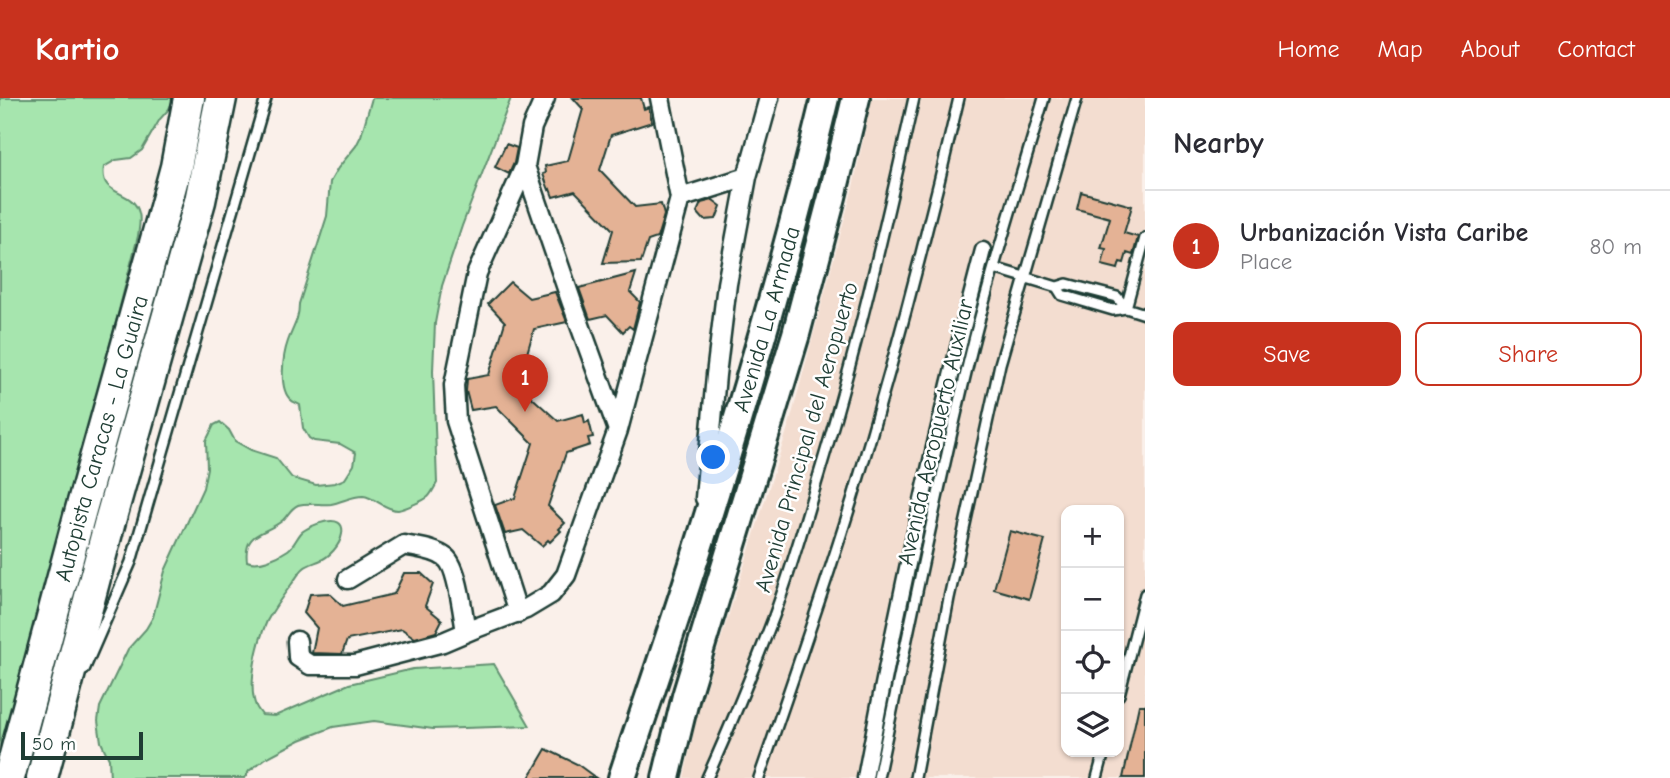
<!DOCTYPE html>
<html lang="en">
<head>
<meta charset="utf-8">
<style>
  :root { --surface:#fff; --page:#f2f2f3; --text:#2b2b33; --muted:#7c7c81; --line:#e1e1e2; --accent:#c8321e }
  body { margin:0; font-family:"Comic Neue",sans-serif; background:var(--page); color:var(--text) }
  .controls { position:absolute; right:21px; bottom:21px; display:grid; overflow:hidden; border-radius:14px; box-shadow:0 2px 5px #0004 }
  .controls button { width:63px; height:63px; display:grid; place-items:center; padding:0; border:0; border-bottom:2px solid var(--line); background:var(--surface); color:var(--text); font:35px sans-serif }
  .scale { position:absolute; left:21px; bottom:18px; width:122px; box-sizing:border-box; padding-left:7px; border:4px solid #1f3d34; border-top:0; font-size:19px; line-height:24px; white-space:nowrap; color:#1f3d34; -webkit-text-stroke:5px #fff; paint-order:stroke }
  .you { position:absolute; left:714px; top:360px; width:24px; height:24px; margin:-18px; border:5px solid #fff; border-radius:50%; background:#1a73e8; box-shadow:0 0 0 10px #1a73e833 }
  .badge { display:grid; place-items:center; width:46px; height:46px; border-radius:50%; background:var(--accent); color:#fff; font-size:23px; font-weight:700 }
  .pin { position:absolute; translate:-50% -58px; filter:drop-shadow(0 2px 4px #0008) }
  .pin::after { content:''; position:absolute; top:37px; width:24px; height:21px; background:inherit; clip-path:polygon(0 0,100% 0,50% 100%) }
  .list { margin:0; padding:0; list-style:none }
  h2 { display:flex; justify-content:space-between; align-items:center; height:91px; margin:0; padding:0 28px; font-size:30px }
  h2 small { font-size:23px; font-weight:400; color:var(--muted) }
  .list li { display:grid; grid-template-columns:46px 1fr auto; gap:21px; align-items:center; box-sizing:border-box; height:112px; padding:0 28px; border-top:2px solid var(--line) }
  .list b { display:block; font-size:26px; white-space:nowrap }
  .list p { margin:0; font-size:23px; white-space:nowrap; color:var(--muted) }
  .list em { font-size:23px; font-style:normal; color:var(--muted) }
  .actions { display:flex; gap:14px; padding:21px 28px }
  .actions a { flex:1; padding:16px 0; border:2px solid var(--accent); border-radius:14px; text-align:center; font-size:24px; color:var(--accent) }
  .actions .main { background:var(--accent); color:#fff }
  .icon { flex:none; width:38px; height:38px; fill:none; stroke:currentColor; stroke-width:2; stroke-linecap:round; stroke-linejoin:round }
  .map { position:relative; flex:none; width:1145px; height:680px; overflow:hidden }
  header { display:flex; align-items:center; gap:42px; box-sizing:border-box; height:98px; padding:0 35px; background:var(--accent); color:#fff }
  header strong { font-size:33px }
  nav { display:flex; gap:38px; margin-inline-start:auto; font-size:24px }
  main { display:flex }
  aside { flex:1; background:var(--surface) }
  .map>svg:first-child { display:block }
</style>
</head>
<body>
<header>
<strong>Kartio</strong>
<nav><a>Home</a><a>Map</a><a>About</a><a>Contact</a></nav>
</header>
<main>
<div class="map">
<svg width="1145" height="680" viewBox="0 0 1145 680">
  <rect width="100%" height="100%" fill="#faf0ea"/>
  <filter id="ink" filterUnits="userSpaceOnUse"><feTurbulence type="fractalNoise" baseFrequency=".0143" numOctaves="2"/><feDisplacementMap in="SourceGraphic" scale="14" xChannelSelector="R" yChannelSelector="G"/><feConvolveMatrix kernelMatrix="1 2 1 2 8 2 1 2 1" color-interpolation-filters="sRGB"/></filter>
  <g filter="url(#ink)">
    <path fill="#f3ddd0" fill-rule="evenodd" d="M872 0H1145V680H684L698 614 791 320 853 89ZM1066 412H1119V654H1066Z"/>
    <path fill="#a6e5ae" stroke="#629171" stroke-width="2" d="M0 0H174L169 11 160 21 142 52 131 60 116 62 104 69C99 100 133 90 139 115 141 122 139 130 138 138L97 298 0 656Z
      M372 0H511L462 128 442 188 435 225 433 273 437 385C434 390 432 395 428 399 423 403 404 411 398 412 385 412 375 399 363 398 352 398 342 404 331 406 321 407 308 404 298 407 291 410 288 417 283 422 266 437 243 433 247 463 259 468 278 459 288 452 294 448 296 441 301 435 309 427 346 412 342 436 340 448 329 459 319 463 314 465 307 467 304 470 299 474 295 482 291 487 282 499 274 510 267 523 258 543 247 587 256 608 257 611 260 614 262 617L275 618 349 586 413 571 494 566 530 628 433 631 374 623 333 629 300 642 266 660 249 673 245 680H110L109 661 101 644 98 623 100 609 128 551 146 531 153 519 165 473 203 390 207 370 206 343 214 327 220 324 229 332 235 343 251 352 276 360 292 380 316 387 335 385 345 381 354 367 356 355 340 346 314 343 309 340 303 330 300 307C297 305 293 304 291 302 278 291 283 257 288 243 293 229 299 222 299 206L327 118 330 84 338 70 356 48 361 38Z"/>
    <path fill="#e4b295" stroke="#1f3d34" stroke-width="2" d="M573 0H641L644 11 649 9 652 24 611 37 600 72 635 109 661 106 664 117 657 140 648 143 641 164 603 165 613 132 575 93 553 99 550 91 549 92 543 76 546 75 545 68 568 63 583 11Z
      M506 46 517 50 514 65 509 76 495 69Z
      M1081 94 1132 108 1124 135 1138 139 1133 157 1127 155 1124 165 1120 164 1118 171 1102 167 1106 151 1101 150 1110 120 1077 111Z
      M713 102 721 108 716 121 704 122 697 114 701 105Z
      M636 175 630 194 640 204 633 231 629 228 623 234 607 217 590 221 579 190Z
      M510 184 529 200 555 194 567 224 534 231 518 287 558 323 583 316 585 325 589 323 593 339 588 340 590 347 566 355 548 408 565 425 559 431 561 433 550 444 548 442 542 448 523 432 505 436 495 407 515 400 533 345 496 308 471 312 466 293 467 281 489 277 505 224 488 206Z
      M1010 433 1045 442 1029 501 994 491Z
      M404 475H421L433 486 425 508 442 522 436 534 415 540 402 531 347 542 342 556 312 555 317 530 304 515 310 496 329 495 343 508 394 496Z
      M1139 607H1145V680H1123Z
      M546 651 577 666 596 680H529Z"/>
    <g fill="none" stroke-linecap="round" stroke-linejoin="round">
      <g stroke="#1f3d34" stroke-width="14">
        <path id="service" d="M994 170 1057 189 1067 186 1117 199 1126 210
          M1057 189 1062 197 1113 212 1126 210 1145 216
          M1126 210 1145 140
          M84 572 131 464 266 0
          M1119 597 1145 496
          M707 680C731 627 753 573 774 518 790 475 803 430 816 386 855 259 885 130 914 0
          M759 680C791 587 824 493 853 399 893 267 928 134 959 0
          M878 680C908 537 937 392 972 250 993 166 1020 83 1044 0
          M915 680 949 500 1000 266 1077 0
          M1097 680 1104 654"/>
      </g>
      <g stroke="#1f3d34" stroke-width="19">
        <path id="pedestrian" d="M865 680C898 503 937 326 983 152"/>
      </g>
      <g stroke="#1f3d34" stroke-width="23">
        <path id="minor" d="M545 0 532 29 525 68 572 205 618 332
          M680 100 747 79
          M705 400 716 277 727 186 747 79 769 0
          M348 481 404 447C417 450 435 451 446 460 458 470 463 517 466 534
          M518 515 456 323 454 287 477 175 525 68
          M297 543 298 559 310 567H355L443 544 476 530 526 511 551 496 566 477 618 332 680 100 660 0"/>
      </g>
      <g stroke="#1f3d34" stroke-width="32">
        <g id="secondary">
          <path id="s1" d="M622 680C649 598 678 516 703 434 748 290 790 146 825 0"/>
          <path d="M666 680 686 598 796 236 832 99 856 0"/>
        </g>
      </g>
      <g stroke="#1f3d34" stroke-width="35">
        <g id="trunk">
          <path id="s2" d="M9 680 80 415 169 95 176 69 189 0"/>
          <path d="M42 680 110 423 200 103 221 0"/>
        </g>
      </g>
      <use href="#service" stroke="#fff" stroke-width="9"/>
      <use href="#pedestrian" stroke="#fff" stroke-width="14"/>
      <use href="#minor" stroke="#fff" stroke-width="18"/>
      <use href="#secondary" stroke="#fff" stroke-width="26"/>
      <use href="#trunk" stroke="#fff" stroke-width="30"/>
    </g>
  </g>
  <g text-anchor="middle" stroke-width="5" stroke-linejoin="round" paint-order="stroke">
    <g font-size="23" fill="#1f3d34" stroke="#fff">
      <text dy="8" stroke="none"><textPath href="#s1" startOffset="481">Avenida La Armada</textPath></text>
      <text transform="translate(935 334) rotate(-77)" y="8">Avenida Aeropuerto Auxiliar</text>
      <text transform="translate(806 339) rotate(-74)" y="8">Avenida Principal del Aeropuerto</text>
      <text dy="8" stroke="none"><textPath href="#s2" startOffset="352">Autopista Caracas - La Guaira</textPath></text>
    </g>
  </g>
</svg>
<div class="controls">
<button>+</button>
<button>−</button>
<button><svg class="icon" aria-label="locate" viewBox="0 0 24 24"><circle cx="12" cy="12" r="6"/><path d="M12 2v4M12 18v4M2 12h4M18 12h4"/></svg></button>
<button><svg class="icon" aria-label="layers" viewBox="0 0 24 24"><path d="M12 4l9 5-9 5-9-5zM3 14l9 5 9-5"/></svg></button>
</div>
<div class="scale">50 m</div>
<div class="you"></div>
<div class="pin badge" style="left:525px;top:314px">1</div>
</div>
<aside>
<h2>Nearby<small></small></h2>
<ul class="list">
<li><span class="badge">1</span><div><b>Urbanización Vista Caribe</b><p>Place</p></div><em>80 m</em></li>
</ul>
<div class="actions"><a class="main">Save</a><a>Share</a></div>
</aside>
</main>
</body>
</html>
